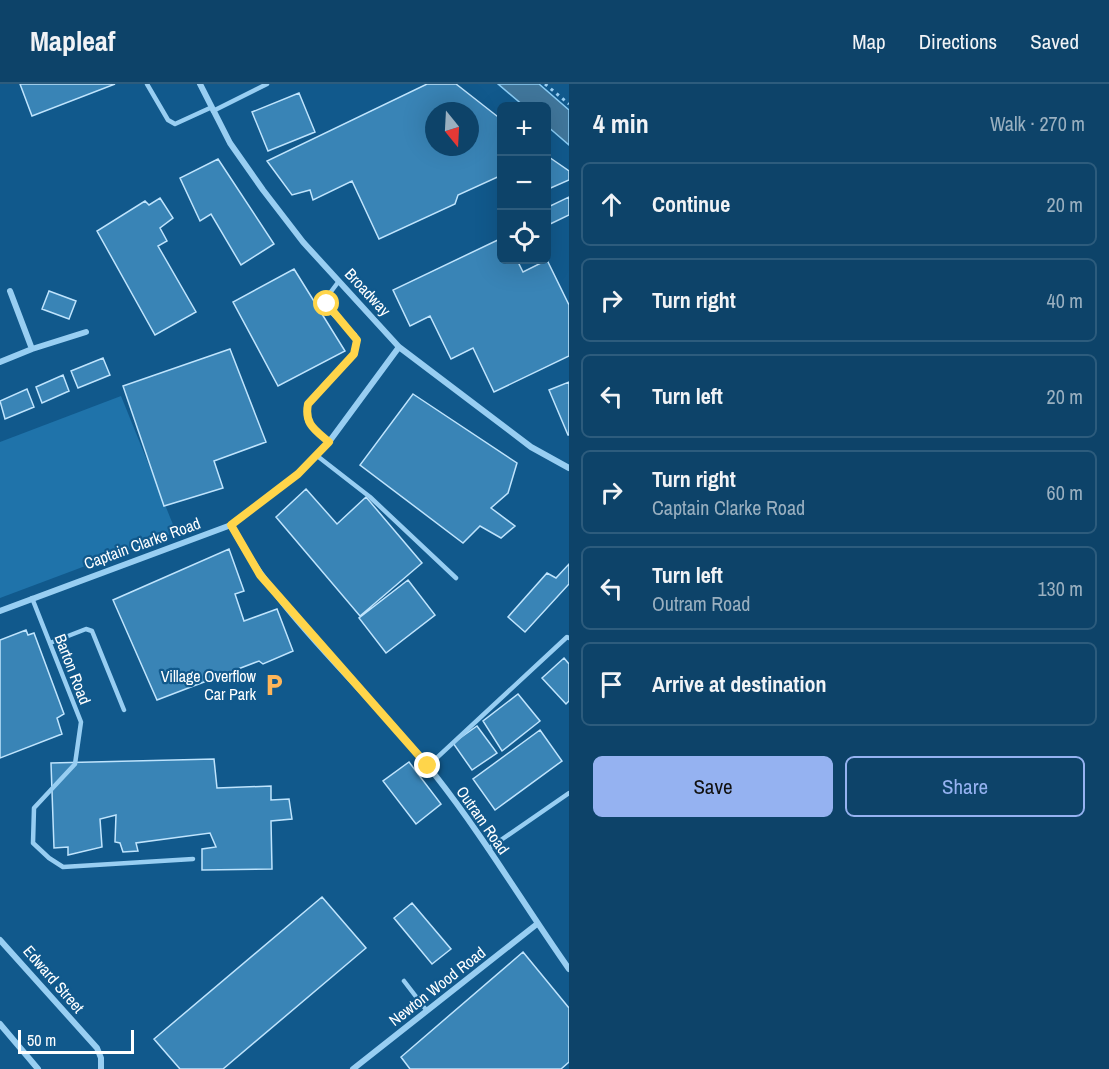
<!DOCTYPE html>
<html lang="en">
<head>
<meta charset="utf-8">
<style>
  :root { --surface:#0d4369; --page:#164a6f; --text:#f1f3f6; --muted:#9ab0c0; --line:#2d5c7d; --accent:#95b2f1 }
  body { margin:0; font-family:"Archivo Narrow",sans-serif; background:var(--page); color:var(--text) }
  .controls { position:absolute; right:18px; top:18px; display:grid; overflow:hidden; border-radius:9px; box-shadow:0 6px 24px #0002 }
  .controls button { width:54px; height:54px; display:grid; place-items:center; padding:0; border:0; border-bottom:2px solid var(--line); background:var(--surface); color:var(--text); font:30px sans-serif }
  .compass { position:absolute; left:425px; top:18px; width:54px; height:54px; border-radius:50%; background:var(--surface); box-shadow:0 6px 24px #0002; rotate:162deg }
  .scale { position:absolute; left:18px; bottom:15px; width:116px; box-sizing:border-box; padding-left:6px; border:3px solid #fff; border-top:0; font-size:16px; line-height:21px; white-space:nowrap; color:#fff; -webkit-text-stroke:4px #11598c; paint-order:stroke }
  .stop { position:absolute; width:18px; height:18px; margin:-14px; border:4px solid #ffd54a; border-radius:50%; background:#fff }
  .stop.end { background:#ffd54a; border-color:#fff; box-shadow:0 2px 6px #0008 }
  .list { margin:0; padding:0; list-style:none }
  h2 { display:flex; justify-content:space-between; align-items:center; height:78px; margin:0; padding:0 24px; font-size:26px }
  h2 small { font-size:20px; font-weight:400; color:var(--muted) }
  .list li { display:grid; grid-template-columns:39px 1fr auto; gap:18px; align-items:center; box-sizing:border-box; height:84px; margin:0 12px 12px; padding:0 12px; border:2px solid var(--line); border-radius:9px }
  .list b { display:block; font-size:22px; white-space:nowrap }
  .list p { margin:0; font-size:20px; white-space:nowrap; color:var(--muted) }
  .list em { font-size:20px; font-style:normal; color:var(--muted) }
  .actions { display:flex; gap:12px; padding:18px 24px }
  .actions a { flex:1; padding:14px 0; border:2px solid var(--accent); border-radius:9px; text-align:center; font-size:21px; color:var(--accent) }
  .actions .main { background:var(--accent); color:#111 }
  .icon { flex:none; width:33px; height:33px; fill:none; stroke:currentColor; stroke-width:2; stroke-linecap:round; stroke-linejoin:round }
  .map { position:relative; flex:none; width:569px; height:985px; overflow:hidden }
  header { display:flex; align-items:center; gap:36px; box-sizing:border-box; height:84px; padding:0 30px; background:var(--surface); border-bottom:2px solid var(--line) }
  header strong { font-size:28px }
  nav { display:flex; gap:33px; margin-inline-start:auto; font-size:21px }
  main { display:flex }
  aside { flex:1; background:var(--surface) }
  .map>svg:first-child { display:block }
</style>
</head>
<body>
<header>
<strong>Mapleaf</strong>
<nav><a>Map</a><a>Directions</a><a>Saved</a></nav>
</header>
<main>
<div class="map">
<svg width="569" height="985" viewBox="0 0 569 985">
  <rect width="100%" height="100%" fill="#11598c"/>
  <path fill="#1f73aa" d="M121 312 176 448 0 514V358Z"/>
  <path fill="#40769b" stroke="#8accf5" stroke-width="1.5" d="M498 0H539L569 26V61L547 42 546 22H524Z"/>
  <path fill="#3984b6" stroke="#bfe4fd" stroke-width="1.5" fill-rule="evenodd" d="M20 0H115L32 32Z
    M427 0H456L502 36V91L458 111 455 120 379 155 352 97 313 116 310 106 292 111 267 77ZM434 27H470V63H434Z
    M299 9 315 48 268 67 252 28Z
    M546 71 569 87V96L546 106Z
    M218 75 274 160 241 181 211 130 200 137 180 94Z
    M569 113V131L546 142V124Z
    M160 114 173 134 160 144 167 157 158 162 196 228 155 251 97 147 145 117 149 121Z
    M502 154V176H517L523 188 547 176 569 221V272L494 308 473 264 451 275 430 232 410 242 393 206Z
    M294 185 345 267 278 302 233 218Z
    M49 207 76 217 69 235 42 225Z
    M230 265 266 358 214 377 223 404 164 422 123 302Z
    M103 274 110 291 78 304 71 287Z
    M63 291 69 307 42 319 36 303Z
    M569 298V351H568L549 306Z
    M27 305 34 323 5 335 0 317Z
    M413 310 517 379 508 409 491 424 515 442 501 454 480 442 463 459 360 381Z
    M306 405 337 440 366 413 422 479 360 532 276 433Z
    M229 465 244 507 235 510 244 537 277 525 293 567 263 580 259 577 157 616 113 516Z
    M569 480V500L525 548 508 533 547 489 556 494Z
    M408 496 435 531 386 569 359 534Z
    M26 546 28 551 34 549 64 630 57 634 62 650 0 674V556Z
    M564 574 569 580V617L566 620 542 594Z
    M518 610 540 637 502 667 483 637Z
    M477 642 497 669 472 686 453 659Z
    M540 646 562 677 495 726 473 695Z
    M214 675 217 704 271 702V716L289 715 292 735 271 737 272 785 202 786V765L216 763 210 749 136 759 138 767 123 768 120 759 115 758 116 731 100 735 102 763 68 771V763L54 764 51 679Z
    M409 678 441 720 416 740 383 697Z
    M322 813 366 864 223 985H180L154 955Z
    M412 819 451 865 432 880 394 834Z
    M523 868 569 924V978L561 985H410L401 973Z"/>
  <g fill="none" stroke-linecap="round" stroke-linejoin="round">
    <path stroke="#98cef2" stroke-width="3" stroke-dasharray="3 4.5" stroke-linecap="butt" d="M545 0 569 20"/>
    <path stroke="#98cef2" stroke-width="4.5" d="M147 0 168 36 175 40 210 24
      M213 27 267 0
      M329 358C322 352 312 345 308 338 297 314 347 285 356 265L355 251 332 229 327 220 330 209 339 197
      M316 371 370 413 456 494
      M32 514 81 638 75 680 34 724 33 759 49 774 63 783 193 775
      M50 559 86 545 92 547 124 626
      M428 682 567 553 569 554
      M488 765 569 709
      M404 897 427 927"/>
    <path stroke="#98cef2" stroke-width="6" d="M200 0 230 59 263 106 303 158 399 263 531 363 569 384
      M32 265 86 248
      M0 278 32 265 10 207
      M231 441C279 534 370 608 435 691 484 753 524 821 569 885
      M0 527 231 441 298 390 329 358 399 263
      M0 856 97 964 101 974V985
      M0 940 38 985
      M353 985 537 840"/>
  </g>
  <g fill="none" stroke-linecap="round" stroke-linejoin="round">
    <path stroke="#ffd54a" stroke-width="8" d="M327 220 357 256 354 270 308 320C304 340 315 346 329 358L298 390 231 441 260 491 428 682"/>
  </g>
  <defs>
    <g id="parking-bare" transform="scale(1.8)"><path d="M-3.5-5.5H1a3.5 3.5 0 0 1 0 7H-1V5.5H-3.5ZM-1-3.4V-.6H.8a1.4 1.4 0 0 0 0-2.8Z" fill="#ffb659" stroke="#11598c" stroke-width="2.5" paint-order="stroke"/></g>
  </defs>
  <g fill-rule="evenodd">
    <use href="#parking-bare" x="274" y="601"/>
  </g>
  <g text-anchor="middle" stroke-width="4.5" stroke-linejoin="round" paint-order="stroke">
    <g font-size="16" fill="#fff" stroke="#11598c">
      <text transform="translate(368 208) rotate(47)" y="6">Broadway</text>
      <text transform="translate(142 459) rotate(-20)" y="6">Captain Clarke Road</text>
      <text transform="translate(73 585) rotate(69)" y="6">Barton Road</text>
      <text transform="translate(483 736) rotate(55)" y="6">Outram Road</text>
      <text transform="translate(54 895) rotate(49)" y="6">Edward Street</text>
      <text transform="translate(437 902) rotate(-38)" y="6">Newton Wood Road</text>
    </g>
    <g font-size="16" fill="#fff" stroke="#11598c" text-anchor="end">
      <text x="256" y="598">Village Overflow<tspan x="256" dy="18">Car Park</tspan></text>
    </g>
  </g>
</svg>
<div class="controls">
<button>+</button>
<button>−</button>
<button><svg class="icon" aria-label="locate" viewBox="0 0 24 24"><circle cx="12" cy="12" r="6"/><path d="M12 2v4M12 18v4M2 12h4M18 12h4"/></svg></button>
</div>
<svg class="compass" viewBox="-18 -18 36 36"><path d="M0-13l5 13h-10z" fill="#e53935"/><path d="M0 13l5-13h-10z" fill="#9ab0c0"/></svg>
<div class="scale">50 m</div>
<div class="stop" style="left:327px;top:220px"></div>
<div class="stop end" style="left:428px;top:682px"></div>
</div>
<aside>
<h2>4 min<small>Walk · 270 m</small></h2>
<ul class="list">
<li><svg class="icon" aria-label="ahead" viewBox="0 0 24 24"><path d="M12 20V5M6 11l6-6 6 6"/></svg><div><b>Continue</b></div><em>20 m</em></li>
<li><svg class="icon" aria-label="right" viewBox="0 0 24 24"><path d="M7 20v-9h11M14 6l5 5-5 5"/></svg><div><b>Turn right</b></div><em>40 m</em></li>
<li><svg class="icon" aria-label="left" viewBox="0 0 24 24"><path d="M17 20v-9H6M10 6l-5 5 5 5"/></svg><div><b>Turn left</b></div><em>20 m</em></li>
<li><svg class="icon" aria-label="right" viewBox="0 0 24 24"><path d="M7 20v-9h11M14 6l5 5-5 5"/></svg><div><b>Turn right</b><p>Captain Clarke Road</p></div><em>60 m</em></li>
<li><svg class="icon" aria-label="left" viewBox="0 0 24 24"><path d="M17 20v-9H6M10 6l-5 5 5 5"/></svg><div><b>Turn left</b><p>Outram Road</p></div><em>130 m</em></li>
<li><svg class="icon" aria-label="arrive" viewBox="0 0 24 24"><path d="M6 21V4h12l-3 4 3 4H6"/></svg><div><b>Arrive at destination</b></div></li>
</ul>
<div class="actions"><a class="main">Save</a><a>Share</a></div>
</aside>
</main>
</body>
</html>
